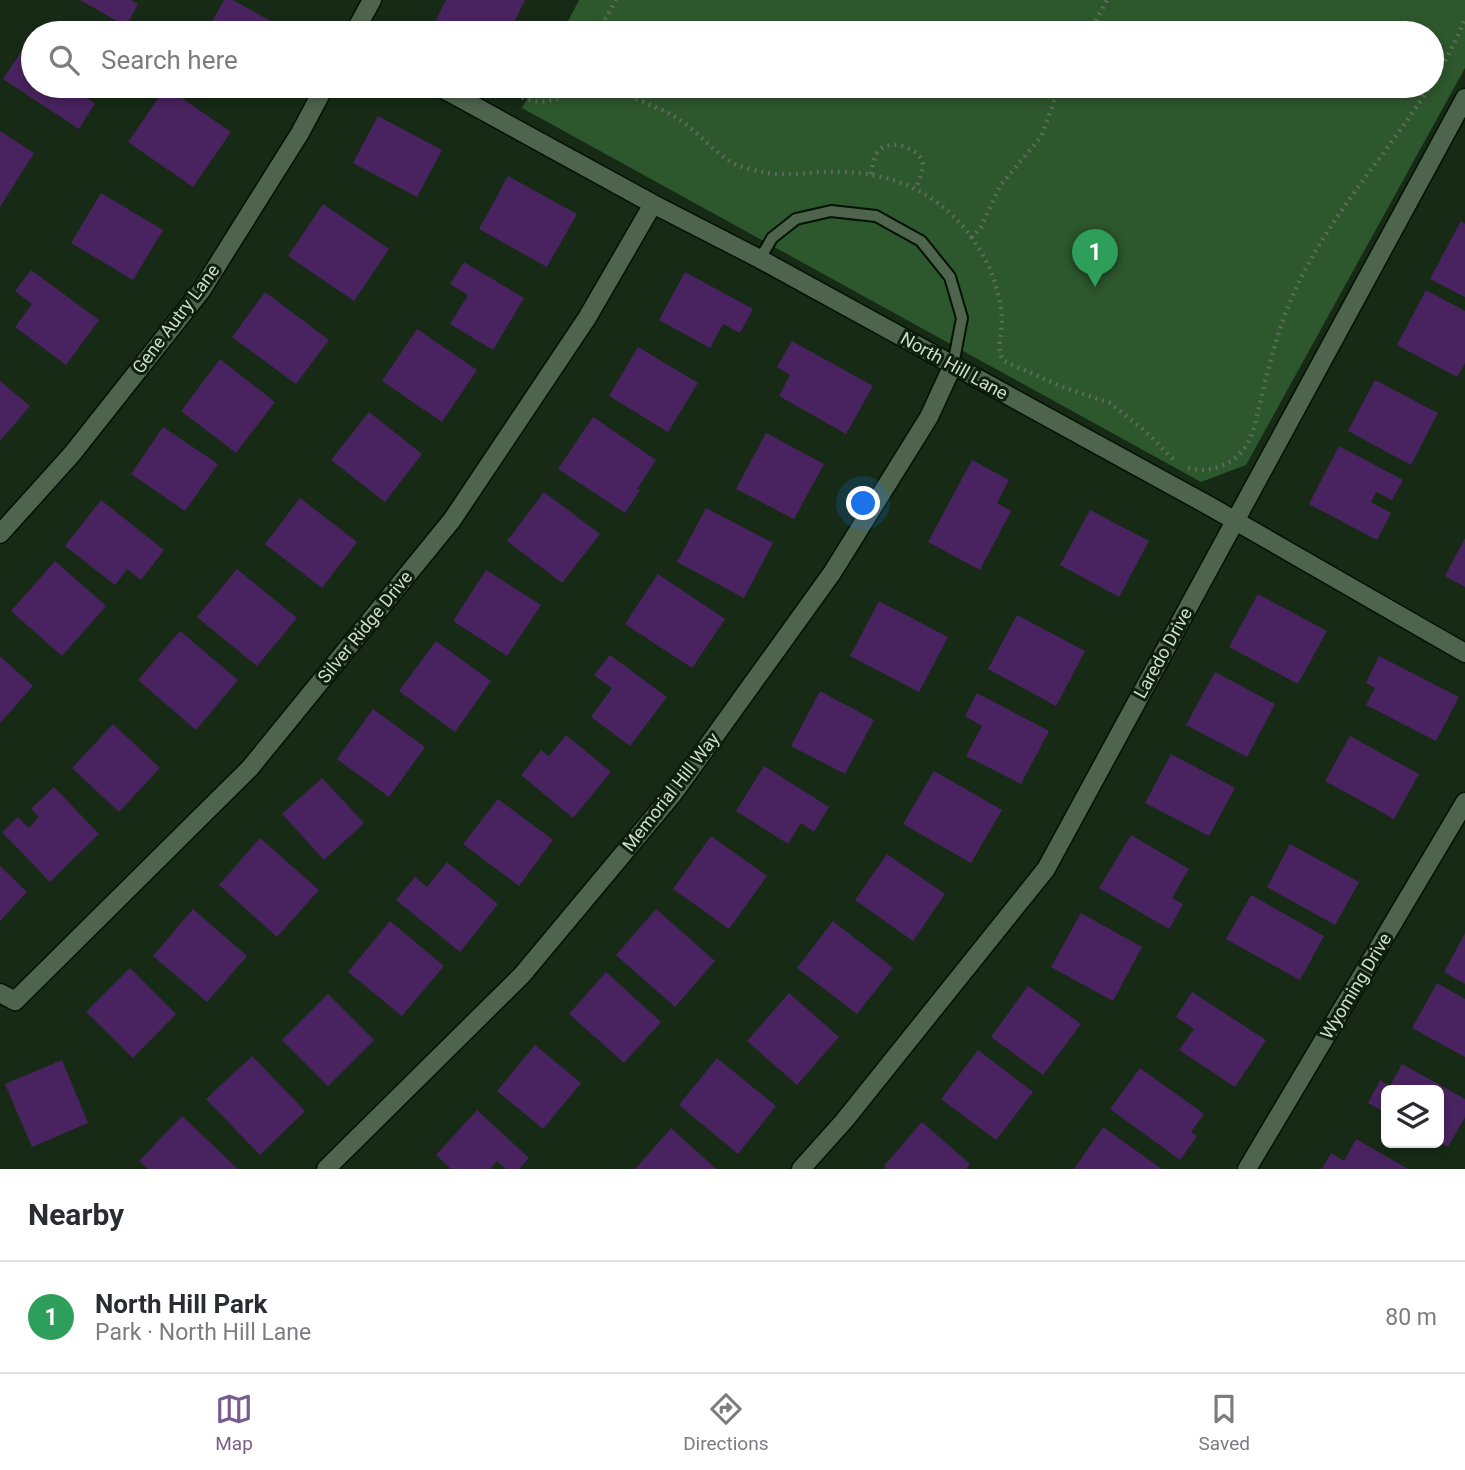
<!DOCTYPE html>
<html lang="en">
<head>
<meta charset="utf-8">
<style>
  :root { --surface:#fff; --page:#f7f7f7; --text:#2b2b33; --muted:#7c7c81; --line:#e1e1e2; --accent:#775d8d }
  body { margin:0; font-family:Roboto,sans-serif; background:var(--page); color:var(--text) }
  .controls { position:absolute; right:21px; bottom:21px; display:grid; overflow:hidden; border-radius:10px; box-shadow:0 4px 10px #0003 }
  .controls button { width:63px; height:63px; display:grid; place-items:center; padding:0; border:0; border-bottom:2px solid var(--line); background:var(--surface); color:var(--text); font:35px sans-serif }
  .you { position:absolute; left:864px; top:504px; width:24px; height:24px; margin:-18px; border:5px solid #fff; border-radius:50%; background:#1a73e8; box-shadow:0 0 0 10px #1a73e833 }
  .badge { display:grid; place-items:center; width:46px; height:46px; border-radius:50%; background:var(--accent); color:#fff; font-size:23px; font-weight:700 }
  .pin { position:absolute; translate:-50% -58px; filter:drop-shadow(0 2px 4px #0008) }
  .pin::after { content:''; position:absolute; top:37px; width:24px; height:21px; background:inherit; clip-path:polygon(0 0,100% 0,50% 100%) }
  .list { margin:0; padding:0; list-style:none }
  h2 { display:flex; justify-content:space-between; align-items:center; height:91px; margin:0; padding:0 28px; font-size:30px }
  h2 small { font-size:23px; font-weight:400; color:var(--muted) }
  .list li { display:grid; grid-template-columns:46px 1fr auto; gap:21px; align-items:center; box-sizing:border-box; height:112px; padding:0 28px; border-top:2px solid var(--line) }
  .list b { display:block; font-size:26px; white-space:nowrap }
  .list p { margin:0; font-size:23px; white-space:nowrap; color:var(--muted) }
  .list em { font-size:23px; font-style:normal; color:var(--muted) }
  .icon { flex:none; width:38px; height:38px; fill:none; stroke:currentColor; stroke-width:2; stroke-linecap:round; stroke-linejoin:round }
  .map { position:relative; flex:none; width:1465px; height:1169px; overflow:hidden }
  .search { position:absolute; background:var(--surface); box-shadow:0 4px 10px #0003; left:21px; right:21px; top:21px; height:77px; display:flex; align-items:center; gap:18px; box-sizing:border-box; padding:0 24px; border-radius:38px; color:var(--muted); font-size:26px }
  .sheet { height:203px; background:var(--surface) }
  nav { display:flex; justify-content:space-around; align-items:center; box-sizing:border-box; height:98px; border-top:2px solid var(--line); background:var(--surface); font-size:19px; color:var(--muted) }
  nav a { display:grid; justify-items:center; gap:4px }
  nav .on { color:var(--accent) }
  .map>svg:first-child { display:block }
</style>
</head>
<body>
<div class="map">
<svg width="1465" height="1169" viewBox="0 0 1465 1169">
  <rect width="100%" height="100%" fill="#162a16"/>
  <path fill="#2d572d" d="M579 0H1465V68L1246 465 1201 482 522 108 534 86H1432V33H562Z"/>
  <path fill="#49235f" d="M80 0H131L138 4 126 26Z
    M224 0H233L289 31 288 33H206Z
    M446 0H525L514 22 522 26 518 33H458L435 22Z
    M33 34V86H84L79 93 95 103 79 129 3 79Z
    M166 87 231 132 193 187 128 142Z
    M378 116 442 150 417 197 353 163Z
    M0 131 34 153 0 207Z
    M508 176 577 214 547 267 479 229Z
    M101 193 163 230 133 280 71 243Z
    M323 204 389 249 354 301 288 256Z
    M1461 221 1465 224V297L1430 279Z
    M464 262 524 298 493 350 450 324 468 295 450 284Z
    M31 270 99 320 66 365 15 327 32 304 15 291Z
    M685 272 753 309 740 333 723 324 710 348 659 320Z
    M1426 290 1465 311V363L1457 377 1397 345Z
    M265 292 329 340 296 384 232 337Z
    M417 329 477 370 442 422 382 381Z
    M792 341 873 386 846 434 779 396 790 375 777 367Z
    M638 347 698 383 668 432 609 396Z
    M220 359 275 402 236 453 181 411Z
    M1375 380 1438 413 1411 465 1348 431Z
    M0 381 30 406 0 441Z
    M369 412 422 454 385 502 331 460Z
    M593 417 656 460 637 489 640 490 625 513 558 469Z
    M163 427 218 464 185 511 131 474Z
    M766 433 824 464 794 519 736 489Z
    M1339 446 1403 480 1392 500 1376 492 1371 502 1391 513 1377 540 1309 504Z
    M972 460 1009 480 997 503 1011 511 980 570 928 542Z
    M544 492 600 534 562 583 507 541Z
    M300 498 357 542 322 588 265 544Z
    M101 500 164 550 141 580 127 569 115 585 65 546Z
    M706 508 773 543 744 598 677 562Z
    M1090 510 1149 541 1119 597 1060 565Z
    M1465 538V587L1445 576Z
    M55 561 106 606 62 656 11 611Z
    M237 569 297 618 257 666 197 617Z
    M486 570 541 605 507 656 453 621Z
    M658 574 725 619 692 668 625 624Z
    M1258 594 1327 631 1298 684 1229 647Z
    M879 601 948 637 919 692 850 656Z
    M1017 615 1085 651 1056 706 988 669Z
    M180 631 238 680 196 730 138 680Z
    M436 641 491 681 455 732 399 691Z
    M610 655 667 697 630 746 591 717 612 688 594 675Z
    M0 656 33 686 0 723Z
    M1379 656 1459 697 1436 741 1366 705 1375 688 1366 683Z
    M1215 672 1275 704 1247 757 1186 725Z
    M820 691 874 720 845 774 791 746Z
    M977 693 1049 731 1021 784 966 756 982 726 965 716Z
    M373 709 425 747 389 797 337 759Z
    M113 724 160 768 119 812 72 768Z
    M566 735 611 772 573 818 521 775 541 750 549 756Z
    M1350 736 1419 774 1394 819 1325 781Z
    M1171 754 1235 788 1209 836 1145 803Z
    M764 766 829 807 814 832 801 823 788 844 736 811Z
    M934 771 1002 810 971 863 903 824Z
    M322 778 364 823 324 860 282 814Z
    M54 787 99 834 50 882 2 832 18 817 29 828 39 817 31 809Z
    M498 799 553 840 519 886 463 844Z
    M1131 835 1189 869 1172 898 1183 904 1169 929 1099 888Z
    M711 836 767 876 729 929 673 889Z
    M260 838 319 890 277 937 219 885Z
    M1290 844 1359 882 1335 925 1267 887Z
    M887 854 945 894 913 941 855 900Z
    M447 862 498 904 460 952 396 900 415 877 427 887Z
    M0 866 27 892 0 921Z
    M1251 895 1324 936 1300 980 1226 939Z
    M193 909 247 956 207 1002 153 956Z
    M656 909 715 961 675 1007 616 955Z
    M1081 913 1142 947 1113 1001 1051 967Z
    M390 921 444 966 402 1016 348 972Z
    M833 921 893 968 857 1014 797 968Z
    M1465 933V984L1444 972Z
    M130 968 176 1014 133 1058 86 1012Z
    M606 972 661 1022 624 1063 569 1014Z
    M1437 983 1465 999V1057L1412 1028Z
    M1028 986 1081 1024 1043 1075 991 1037Z
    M1192 992 1266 1040 1235 1087 1179 1050 1194 1029 1176 1017Z
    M789 993 839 1037 797 1085 747 1041Z
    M328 994 374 1040 328 1086 282 1040Z
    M535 1045 581 1083 543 1129 497 1091Z
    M978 1050 1033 1092 996 1140 941 1099Z
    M252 1056 305 1111 260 1155 206 1099Z
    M717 1058 776 1106 738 1154 679 1105Z
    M62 1060 88 1123 32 1147 5 1084Z
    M1402 1064 1465 1099V1117L1448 1147 1439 1142V1090H1386V1113L1368 1103 1380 1080 1390 1086Z
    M1140 1068 1204 1114 1191 1132 1197 1136 1180 1160 1110 1109Z
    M477 1110 529 1158 519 1169H506L497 1161 490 1169H451L436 1155Z
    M182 1116 238 1169H148L139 1161Z
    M922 1122 970 1164 966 1169H887L884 1166Z
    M1103 1127 1162 1169H1074Z
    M671 1128 716 1169H635Z
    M1356 1139 1408 1169H1322L1331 1153 1344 1161Z"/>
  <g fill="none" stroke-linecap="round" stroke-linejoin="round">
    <g stroke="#021203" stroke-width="14">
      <path id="service" d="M760 259 772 238 796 219 831 211 876 216 921 241 950 277 962 318 953 365"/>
    </g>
    <g stroke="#021203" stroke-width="21">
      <path id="minor" d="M354 33 372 0
        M438 86 653 204 760 259 1213 508 1465 653
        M0 534 72 454 201 291 300 133 325 86
        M0 993 15 1001 250 768 452 520 587 318 653 204
        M326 1169 522 975 673 794 832 573 929 417 953 365
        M801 1169 844 1121 1046 869 1465 98
        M1247 1169 1465 802"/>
    </g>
    <path stroke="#5a6c5a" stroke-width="4.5" stroke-dasharray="2 5" stroke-linecap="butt" d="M602 33 604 21 616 0
      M1089 33 1107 0
      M619 86C634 101 656 106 674 116 694 128 709 147 728 160 739 168 755 170 768 173 786 176 803 173 821 172 871 170 916 180 953 216 981 243 1000 281 1002 320 1002 334 995 350 1004 361L1060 386 1110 403 1144 430 1174 460
      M522 97C545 107 561 99 580 86
      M871 174C873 164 874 153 882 148 893 140 917 148 922 161 925 169 918 181 916 189
      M971 238 981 227 1000 186 1041 137 1060 86
      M1188 468C1210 474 1236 464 1247 444 1255 432 1257 413 1261 399 1269 366 1277 333 1290 302 1333 198 1422 124 1465 19"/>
    <use href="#service" stroke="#4e644d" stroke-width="10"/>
    <use href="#minor" stroke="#4e644d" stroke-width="18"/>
  </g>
  <g text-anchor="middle" stroke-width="6" stroke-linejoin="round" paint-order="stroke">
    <g font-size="18" fill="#cfdccf" stroke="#0d200d">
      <text transform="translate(176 319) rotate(-53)" y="6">Gene Autry Lane</text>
      <text transform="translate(954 366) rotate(29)" y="6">North Hill Lane</text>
      <text transform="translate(365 627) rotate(-51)" y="6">Silver Ridge Drive</text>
      <text transform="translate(1163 653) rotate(-61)" y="6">Laredo Drive</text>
      <text transform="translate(671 792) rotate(-52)" y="6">Memorial Hill Way</text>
      <text transform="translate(1356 986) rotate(-59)" y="6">Wyoming Drive</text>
    </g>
  </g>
</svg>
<div class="controls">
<button><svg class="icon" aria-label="layers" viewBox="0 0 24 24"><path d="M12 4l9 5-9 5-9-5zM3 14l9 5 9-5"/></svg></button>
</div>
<div class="you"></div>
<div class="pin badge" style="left:1095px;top:287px;background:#2e9e5b">1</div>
<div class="search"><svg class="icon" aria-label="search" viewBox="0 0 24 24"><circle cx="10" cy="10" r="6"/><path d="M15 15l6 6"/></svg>Search here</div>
</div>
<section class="sheet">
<h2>Nearby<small></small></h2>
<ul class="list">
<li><span class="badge" style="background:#2e9e5b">1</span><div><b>North Hill Park</b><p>Park · North Hill Lane</p></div><em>80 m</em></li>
</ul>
</section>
<nav>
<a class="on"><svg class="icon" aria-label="map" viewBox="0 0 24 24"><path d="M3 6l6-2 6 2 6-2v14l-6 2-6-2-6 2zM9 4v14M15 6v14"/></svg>Map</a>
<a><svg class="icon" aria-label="directions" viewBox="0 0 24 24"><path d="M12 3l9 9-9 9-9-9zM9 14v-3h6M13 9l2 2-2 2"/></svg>Directions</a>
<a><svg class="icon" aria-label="saved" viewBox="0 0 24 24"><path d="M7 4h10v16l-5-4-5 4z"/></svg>Saved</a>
</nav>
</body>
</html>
